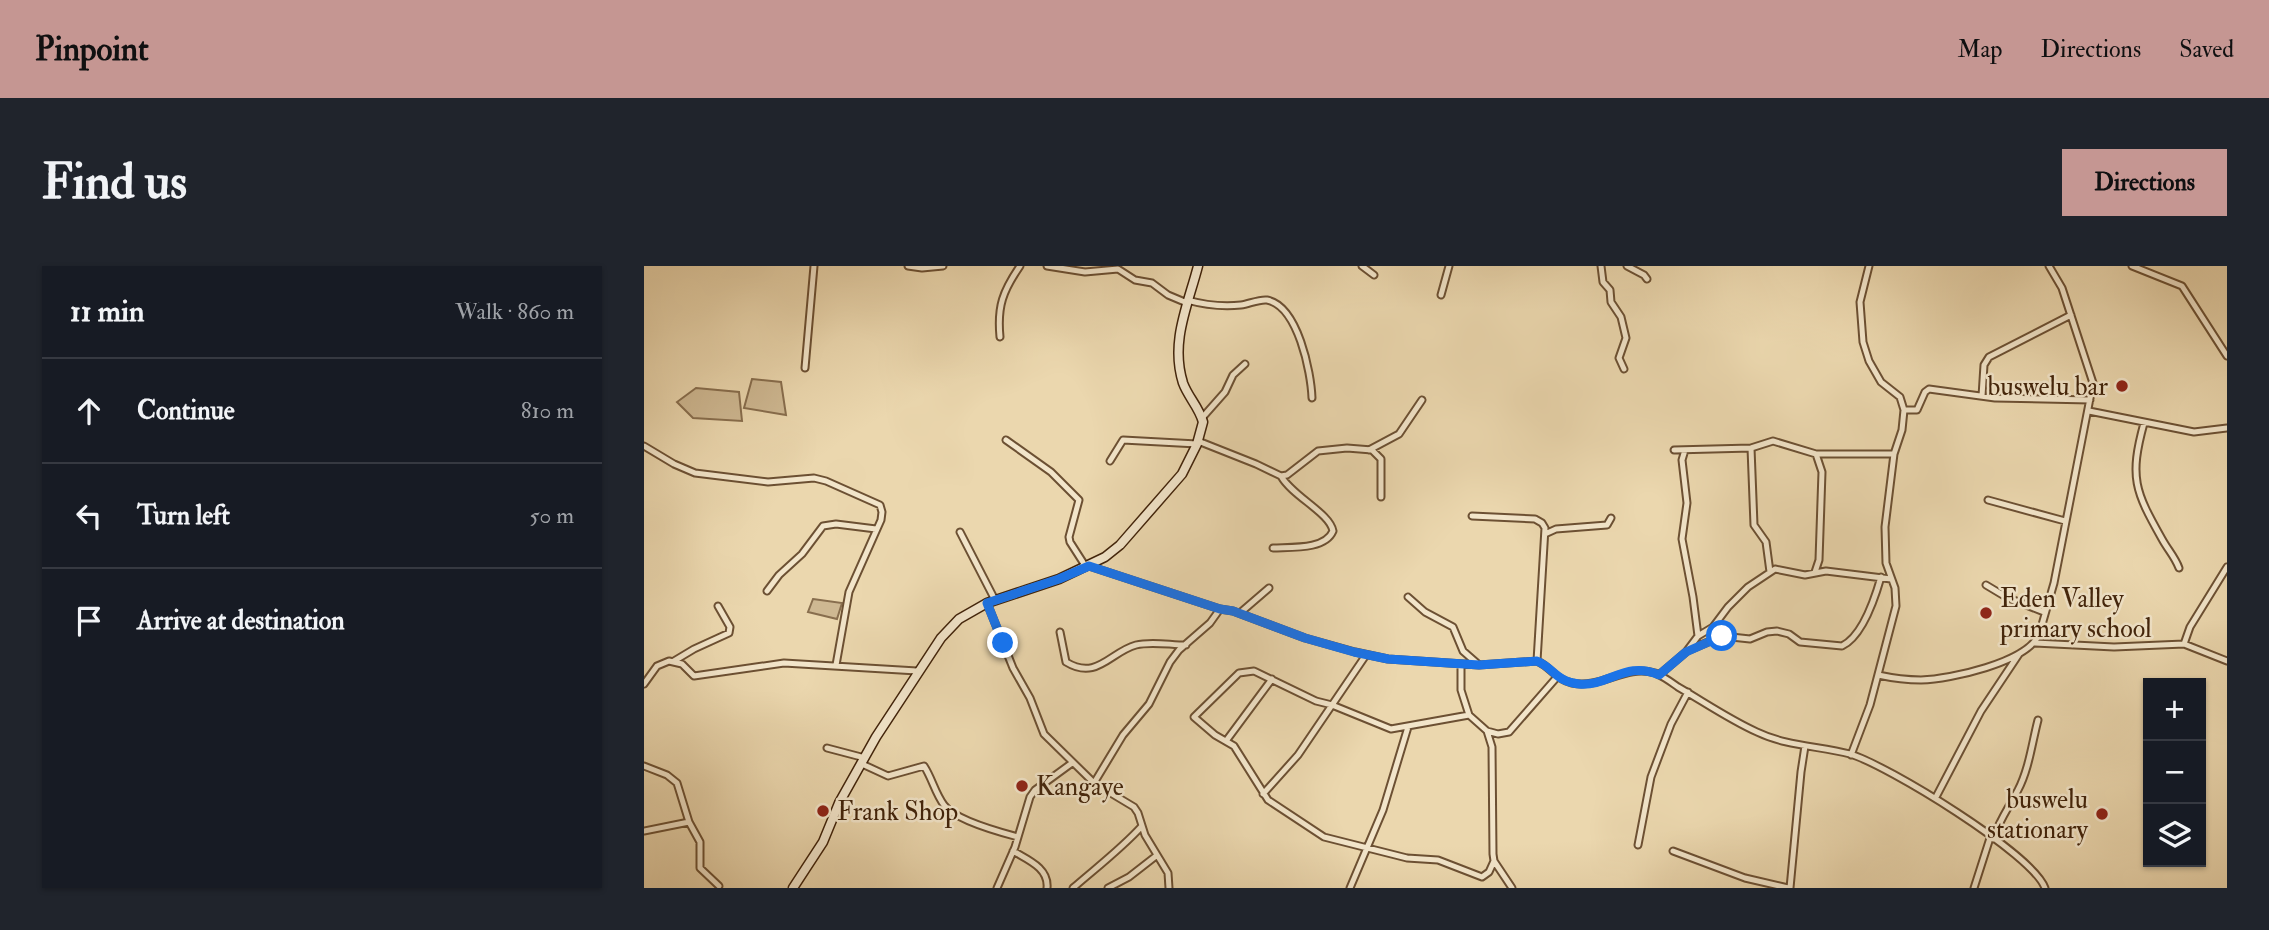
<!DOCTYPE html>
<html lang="en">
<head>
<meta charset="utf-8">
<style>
  :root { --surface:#171b24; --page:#20242c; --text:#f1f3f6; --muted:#9ea1a6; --line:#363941; --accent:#c59692 }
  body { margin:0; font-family:"IM FELL Double Pica",serif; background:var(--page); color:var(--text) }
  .controls { position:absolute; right:21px; bottom:21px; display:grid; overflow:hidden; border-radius:0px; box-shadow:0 2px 5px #0004 }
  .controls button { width:63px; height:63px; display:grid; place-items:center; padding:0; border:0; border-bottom:2px solid var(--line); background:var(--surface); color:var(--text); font:35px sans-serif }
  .stop { position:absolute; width:21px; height:21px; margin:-16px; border:5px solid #1a73e8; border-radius:50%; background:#fff }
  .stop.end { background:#1a73e8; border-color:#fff; box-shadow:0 2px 7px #0008 }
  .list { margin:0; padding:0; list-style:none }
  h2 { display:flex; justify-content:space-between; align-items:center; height:91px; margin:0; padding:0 28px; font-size:30px }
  h2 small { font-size:23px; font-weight:400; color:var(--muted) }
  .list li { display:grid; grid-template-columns:46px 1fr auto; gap:21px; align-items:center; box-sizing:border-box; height:105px; padding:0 28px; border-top:2px solid var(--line) }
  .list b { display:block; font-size:26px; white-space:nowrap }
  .list em { font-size:23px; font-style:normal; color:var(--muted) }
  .icon { flex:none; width:38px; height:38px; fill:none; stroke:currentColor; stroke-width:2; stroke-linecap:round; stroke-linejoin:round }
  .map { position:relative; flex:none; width:1583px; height:622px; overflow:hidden; border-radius:0px }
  header { display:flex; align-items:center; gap:42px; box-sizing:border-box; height:98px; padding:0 35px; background:var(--accent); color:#111 }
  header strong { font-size:33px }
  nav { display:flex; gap:38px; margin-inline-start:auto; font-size:24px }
  .intro { display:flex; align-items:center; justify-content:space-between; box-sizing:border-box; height:168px; padding:0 42px }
  h1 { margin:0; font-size:49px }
  .button { padding:18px 32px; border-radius:0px; background:var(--accent); color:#111; font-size:24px; font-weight:700 }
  main { display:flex; gap:42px; padding:0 42px }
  aside { flex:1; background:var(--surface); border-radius:0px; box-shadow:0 2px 5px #0004 }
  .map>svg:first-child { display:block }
</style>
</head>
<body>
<header>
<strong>Pinpoint</strong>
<nav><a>Map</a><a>Directions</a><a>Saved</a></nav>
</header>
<div class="intro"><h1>Find us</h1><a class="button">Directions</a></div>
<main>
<aside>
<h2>11 min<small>Walk · 860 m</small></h2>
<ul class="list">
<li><svg class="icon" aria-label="ahead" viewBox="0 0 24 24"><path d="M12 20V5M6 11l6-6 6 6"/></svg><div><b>Continue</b></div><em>810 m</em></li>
<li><svg class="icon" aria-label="left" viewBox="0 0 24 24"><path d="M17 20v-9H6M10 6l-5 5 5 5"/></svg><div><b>Turn left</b></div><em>50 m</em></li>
<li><svg class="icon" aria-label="arrive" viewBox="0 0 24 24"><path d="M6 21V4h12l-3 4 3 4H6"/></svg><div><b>Arrive at destination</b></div></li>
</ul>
</aside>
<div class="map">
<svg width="1583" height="622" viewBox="0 0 1583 622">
  <rect width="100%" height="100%" fill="#ebd7ae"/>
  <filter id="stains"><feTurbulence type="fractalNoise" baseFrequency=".00286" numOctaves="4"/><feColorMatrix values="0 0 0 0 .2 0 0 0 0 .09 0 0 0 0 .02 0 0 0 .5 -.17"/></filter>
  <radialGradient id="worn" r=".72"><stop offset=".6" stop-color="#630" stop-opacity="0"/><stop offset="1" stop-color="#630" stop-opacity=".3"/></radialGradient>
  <path fill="#ceb892" stroke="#886e4e" stroke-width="2" d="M108 113 137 116 142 149 100 142Z
    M52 122 95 126 98 155 49 152 33 136Z
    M169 333 198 337 193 353 164 346Z"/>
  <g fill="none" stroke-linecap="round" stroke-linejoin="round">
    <g stroke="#6c5033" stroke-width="9">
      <path id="street" d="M264 0 278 2 299 0
        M403 0 441 6 474 3 491 14 508 17 524 29 543 37
        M718 0 730 9
        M957 0 959 16 966 24 967 36 977 51 982 72 975 92 980 103
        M983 0 1000 9 1003 13
        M1488 0 1538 20 1583 90
        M797 29 805 0
        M543 34C561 39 578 41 597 39 605 38 615 33 623 34 654 40 667 106 668 132
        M356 71C353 40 359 25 376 0
        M161 102 170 0
        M1338 130 1340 99 1345 91 1427 49
        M1260 144H1273L1281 126 1285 123 1351 132 1446 134
        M1445 145 1550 166 1583 162
        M558 152 581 126 589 109 601 98
        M1500 157C1485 212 1491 225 1518 273 1524 284 1531 291 1535 302
        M362 174 407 206 435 234 425 271 426 276 442 301
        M554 175 612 198 637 210 643 209 674 185 703 182 728 184 737 193V231
        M0 180 30 198 51 207 124 216 170 212 182 215 236 239 238 246 237 254 205 326 192 399
        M1107 182 1110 259 1122 276 1126 306
        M725 184 755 168 778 134
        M1030 184 1107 182 1129 175 1172 188H1250
        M1041 184 1038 194 1043 237 1038 273 1049 331 1054 370
        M466 195 479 174 553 178
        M1344 234 1421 255
        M828 250 891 253 898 257 901 262 893 395
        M316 266 351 334
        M901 268 912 263 963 259 967 252
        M629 282C647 281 681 284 689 265 686 247 648 230 637 210
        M445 300 576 343 589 345 661 372 711 386 744 393 835 399 893 395C907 401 911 413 928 417 958 423 981 398 1011 407 1019 410 1027 416 1034 421 1060 436 1086 454 1113 466 1142 480 1175 480 1206 488 1243 499 1389 588 1401 622
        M1171 306 1175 294 1178 206 1172 188
        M1342 319 1362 331 1400 346
        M123 325 135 309 158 288 179 260 192 258 232 263
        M764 331 781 346 809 361 819 385 835 399
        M343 337 369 402 386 432 400 468 450 517 490 541 494 547 501 569 524 607 525 622
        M596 347 625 322
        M416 366 422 396C453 415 466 386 492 379 507 375 526 379 542 379
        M1391 377 1470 381 1540 378 1583 395
        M1540 378 1546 361 1583 301
        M1043 385 1078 370 1106 373 1123 366 1133 365 1145 368 1156 376 1198 380C1219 370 1231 332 1237 311
        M30 395 50 383 85 367 86 361 74 340
        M817 398V424L825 449 843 465 848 481 849 588 850 595 868 622
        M1015 409 1042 386 1054 370 1069 361 1084 341 1104 321 1131 303 1161 309 1182 305 1247 313
        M1234 409C1248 412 1262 414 1277 414 1307 413 1381 397 1395 369L1410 317 1449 117 1418 22 1405 0
        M0 418 13 400 25 395 38 398 50 410 140 397 273 405
        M825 449 747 463 688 439 672 435 610 405 595 407 550 451 571 469 590 480 624 534 680 571 763 592 794 594 838 611 845 606 850 595
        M843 465 854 468 865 466 913 411
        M582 475 628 413
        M183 482 221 492
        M1207 489 1226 439 1252 340 1251 322 1242 297 1241 261 1250 188 1258 164 1260 144 1256 131 1237 116 1225 95 1219 76 1216 36 1225 0
        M218 498 244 510 280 500C288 512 291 527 300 539 311 554 355 566 374 571
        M0 500 23 509 33 517 45 556 56 576V602L75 620
        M450 517 479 469 505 438 526 396 535 384 566 357 576 343
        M619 528 654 489 722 389
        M1292 531 1337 445 1375 388
        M0 565 45 556
        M1349 573C1355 555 1365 541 1374 524 1385 503 1388 477 1394 454
        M994 579 1007 511 1027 458 1044 426
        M369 585C384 594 405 602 403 622
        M1029 585 1101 612 1144 622
        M353 622 371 581 386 531 391 524 428 497
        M429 622C452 602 477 583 498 560
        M464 622 485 611 512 590
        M706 622 739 544 764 461
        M1146 622 1157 506 1161 480
        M1330 622 1346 572"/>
    </g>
    <g stroke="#41230a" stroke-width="11">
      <path id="secondary" d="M149 622 179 576 195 537 232 471 297 372 315 353 343 337 415 313 461 291 476 279 538 208 553 178 559 156C555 141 544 131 539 117 526 76 544 39 554 0"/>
    </g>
    <use href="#street" stroke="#f2e5ca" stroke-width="5"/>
    <use href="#secondary" stroke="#f2e5ca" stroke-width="8"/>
  </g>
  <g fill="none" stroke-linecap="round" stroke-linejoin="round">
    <path stroke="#1a73e8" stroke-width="9" d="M359 377 343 337 415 313 445 300 576 343 589 345 661 372 710 386 744 393 835 399 893 395C911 403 911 415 935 418 964 421 982 394 1015 409L1042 386 1078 370"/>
  </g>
  <g fill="#8f2418" stroke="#f2e5ca" stroke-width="2.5">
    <circle cx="1478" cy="120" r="7"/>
    <circle cx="1342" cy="347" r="7"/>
    <circle cx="378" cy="520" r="7"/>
    <circle cx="179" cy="545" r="7"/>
    <circle cx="1458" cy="548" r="7"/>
  </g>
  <g text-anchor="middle" stroke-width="5" stroke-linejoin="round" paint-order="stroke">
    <g font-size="26" fill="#41230a" stroke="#f2e5ca" text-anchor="start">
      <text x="1464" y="129" text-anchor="end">buswelu bar</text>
      <text x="1356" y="341">Eden Valley<tspan x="1356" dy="30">primary school</tspan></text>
      <text x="392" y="529">Kangaye</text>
      <text x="1444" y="542" text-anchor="end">buswelu<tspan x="1444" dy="30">stationary</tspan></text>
      <text x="193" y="554">Frank Shop</text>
    </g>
  </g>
  <rect width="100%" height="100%" filter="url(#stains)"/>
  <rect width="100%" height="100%" fill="url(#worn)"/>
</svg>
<div class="controls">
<button>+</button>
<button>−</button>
<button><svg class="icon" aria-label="layers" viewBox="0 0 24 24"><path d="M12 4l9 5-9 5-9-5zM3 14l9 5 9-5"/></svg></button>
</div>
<div class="stop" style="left:1078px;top:370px"></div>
<div class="stop end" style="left:359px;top:377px"></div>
</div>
</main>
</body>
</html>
